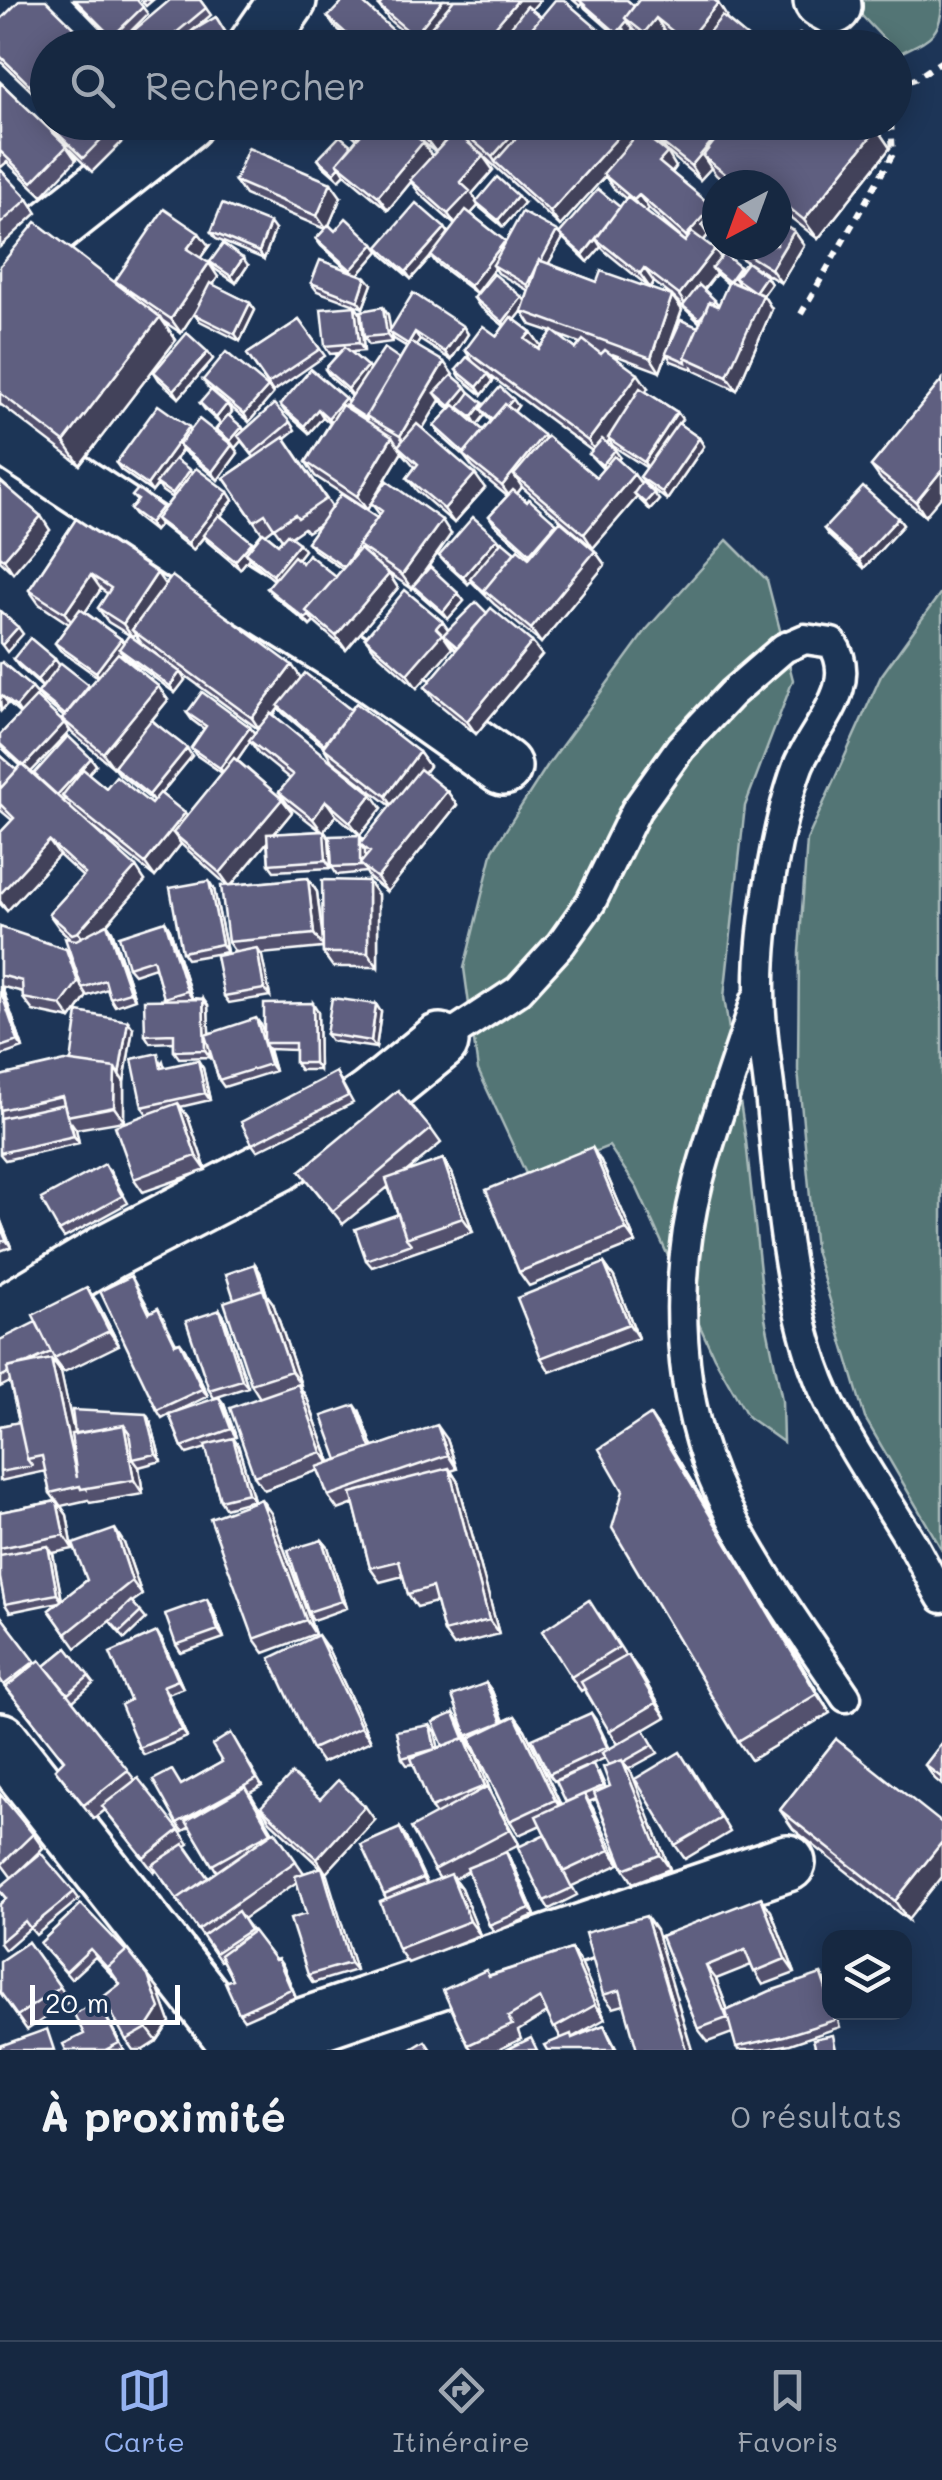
<!DOCTYPE html>
<html lang="fr">
<head>
<meta charset="utf-8">
<style>
  :root { --surface:#162841; --page:#23344c; --text:#f1f3f6; --muted:#9ea6b1; --line:#35445a; --accent:#95b2f1 }
  body { margin:0; font-family:Mali,sans-serif; background:var(--page); color:var(--text) }
  .controls { position:absolute; right:30px; bottom:30px; display:grid; overflow:hidden; border-radius:20px; box-shadow:0 5px 25px #0003 }
  .controls button { width:90px; height:90px; display:grid; place-items:center; padding:0; border:0; border-bottom:2px solid var(--line); background:var(--surface); color:var(--text); font:50px sans-serif }
  .compass { position:absolute; left:702px; top:170px; width:90px; height:90px; border-radius:50%; background:var(--surface); box-shadow:0 5px 25px #0003; rotate:221deg }
  .scale { position:absolute; left:30px; bottom:25px; width:150px; box-sizing:border-box; padding-left:10px; border:5px solid #fff; border-top:0; font-size:28px; line-height:35px; white-space:nowrap; color:#fff; -webkit-text-stroke:8px #1d3557; paint-order:stroke }
  .list { margin:0; padding:0; list-style:none }
  h2 { display:flex; justify-content:space-between; align-items:center; height:130px; margin:0; padding:0 40px; font-size:42px }
  h2 small { font-size:32px; font-weight:400; color:var(--muted) }
  .icon { flex:none; width:55px; height:55px; fill:none; stroke:currentColor; stroke-width:2; stroke-linecap:round; stroke-linejoin:round }
  .map { position:relative; flex:none; width:942px; height:2050px; overflow:hidden }
  .search { position:absolute; background:var(--surface); box-shadow:0 5px 25px #0003; left:30px; right:30px; top:30px; height:110px; display:flex; align-items:center; gap:25px; box-sizing:border-box; padding:0 35px; border-radius:55px; color:var(--muted); font-size:38px }
  .sheet { height:290px; background:var(--surface) }
  nav { display:flex; justify-content:space-around; align-items:center; box-sizing:border-box; height:140px; border-top:2px solid var(--line); background:var(--surface); font-size:28px; color:var(--muted) }
  nav a { display:grid; justify-items:center; gap:5px }
  nav .on { color:var(--accent) }
  .map>svg:first-child { display:block }
</style>
</head>
<body>
<div class="map">
<svg width="942" height="2050" viewBox="0 0 942 2050">
  <rect width="100%" height="100%" fill="#1d3557"/>
  <filter id="ink" filterUnits="userSpaceOnUse"><feTurbulence type="fractalNoise" baseFrequency=".01" numOctaves="2"/><feDisplacementMap in="SourceGraphic" scale="20" xChannelSelector="R" yChannelSelector="G"/><feConvolveMatrix kernelMatrix="1 2 1 2 8 2 1 2 1" color-interpolation-filters="sRGB"/></filter>
  <g filter="url(#ink)">
    <path fill="#537575" stroke="#a9baba" stroke-width="2.5" d="M847 0H942C942 37 928 39 898 54Z
      M727 540 767 580 793 680 745 806 724 997 746 1141 765 1318 782 1400 783 1442 748 1417 714 1357 637 1188 609 1146 528 1178 478 1070 464 968 493 850 547 766 647 629Z
      M942 591V1550L865 1418 815 1250 798 1070 799 952 807 840 881 676Z"/>
    <g fill="none" stroke-linecap="round" stroke-linejoin="round">
      <g stroke="#fff" stroke-width="35">
        <path id="lane" d="M756 1000C737 1061 714 1121 698 1182 672 1283 677 1402 721 1496 754 1567 803 1632 846 1697
          M440 1042 519 990 561 944 591 902 636 810 680 748 732 693 784 648 805 639 832 643C861 685 814 727 798 766 777 822 759 930 760 990 760 1027 767 1066 771 1103 779 1186 787 1287 814 1365 836 1429 875 1481 909 1538 921 1557 930 1578 942 1598"/>
      </g>
      <g stroke="#fff" stroke-width="62">
        <path id="street" d="M822 0 833 6
          M255 48 288 0
          M0 275 51 228 185 122
          M0 434 230 585 358 665 503 767
          M0 1317 111 1250 279 1163 371 1098 440 1042
          M0 1741 243 2050
          M234 2050 787 1863"/>
      </g>
      <path stroke="#fff" stroke-width="6" stroke-dasharray="8 8" stroke-linecap="butt" d="M894 87 915 79 942 61
        M801 314 893 154 891 122"/>
      <use href="#lane" stroke="#1d3557" stroke-width="28"/>
      <use href="#street" stroke="#1d3557" stroke-width="55"/>
    </g>
    <path fill="#52516e" stroke="#fff" stroke-width="2.5" fill-rule="evenodd" d="M73 0H137L148 14 117 45Z
      M141 0H153L146 6Z
      M200 0 211 15 192 31 216 17 235 47 197 48 189 34 179 42 183 48H134Z
      M573 0H627L634 6 727 17 726 19 751 40 756 48H685L665 32 651 45 633 29 616 35 585 8 582 3 580 6Z
      M379 6 531 9 541 17 599 30 608 44 605 48H430L428 45 425 48H422L389 20Z
      M328 17 407 43 410 48H359L333 25Z
      M0 20 48 48V107L0 61Z
      M0 82 61 141 52 128 58 122H142L92 172 67 147 76 160 42 196 7 162 0 168Z
      M399 122H617L625 129 632 140 639 132 627 122H882L877 129 890 148 818 239 777 207V185H728L716 175 711 168 700 180 669 153 668 155 676 167 672 173 714 209 717 203V243L708 235 704 241 721 258 741 269 747 262 720 245H777L794 231 804 245 781 283 747 262 766 276 771 284 763 295 772 309 737 390 695 371 692 367V369L671 361 667 354 660 372 612 354 648 388 645 391 677 412 682 419 679 424 699 438 704 446 667 500 646 484 640 477 647 468 613 446 609 440 607 443 620 457 618 460 659 500 650 510 637 497 593 548 522 487 517 494 595 551 605 565 541 643 494 604 471 581 468 584 445 563 439 556 497 538 501 542 515 552 529 558 530 556 494 524 489 516 507 496 473 468 464 456 439 434 434 426 450 409 440 400 422 429 485 488 454 523 417 491 407 478 415 467 402 452 367 510 315 476 306 462 330 423 323 417 309 433 285 412 280 405 348 402 352 396 330 377 325 369 339 353 330 354 325 346 355 306 360 313 364 351 351 352 370 370 400 359 407 347 394 339 391 335 392 342 369 345 364 337 388 315 390 329 463 326 468 334 451 360 420 340 416 345 466 387 470 393 485 405 518 406 514 412 545 438 596 477 603 469 589 454 592 451 488 374 493 381 482 395 461 378 456 370 473 362 465 350 497 336 504 326 479 306 474 298 522 297 525 301 529 291 498 273 495 268 476 293 436 263 431 256 411 279 383 255 378 247 445 228 448 234 455 225 420 194 411 182 388 210 345 174 339 180 323 166 318 159 352 146 357 139 347 130 342 123 432 156 435 152ZM457 127 467 141 560 226 605 176 613 188 626 199 620 207 559 234 557 231 506 242 471 214 478 206 503 227 524 203 477 201 472 194 493 170 483 156 446 141ZM649 209 685 241V242L646 212ZM563 238 588 262 601 247 606 252 650 288 654 282 672 296 597 282 548 264ZM716 274 728 284 719 305 704 290ZM673 297 700 323 698 327 670 345 682 310ZM522 311 531 325 552 332 539 349 541 346 531 332 515 320ZM556 334 580 343 576 349ZM485 415 491 421 483 430 477 425Z
      M0 169 28 199 37 213 0 247Z
      M235 181 341 197 329 225 335 231 379 251 359 274 372 284 363 308 317 291 311 283 348 270 321 246 316 239 325 229 245 195Z
      M275 230 264 259 216 239 211 232Z
      M209 246 200 258 218 277 213 285 250 303 255 310 240 341 200 321 194 314 197 308 181 333 163 321 176 340 80 465 0 404V266L117 284Z
      M210 262 248 265 236 283 215 269Z
      M299 320 325 356 273 392 247 354Z
      M208 352 213 359 179 398 159 380 154 372Z
      M203 380 273 394 249 422 208 388Z
      M942 380 925 516 881 480 871 466Z
      M200 403 227 404 232 412 229 416 244 430 290 422 295 430 285 438 332 507 377 518 380 515 371 503 451 534 420 579 458 593 464 601 448 619 418 593 414 587 412 589 380 567 389 574 398 588 346 650 314 622 310 626 273 595 267 588 274 580 249 558 240 569 208 542 204 537 193 550 160 524 154 531 136 517 130 509 137 501 132 496 164 509 172 498 162 491 158 485 152 492 121 470 116 463 190 430 221 436 216 429 220 424 205 410ZM241 441 254 457 224 478 262 533 253 544 221 516 233 500 192 473 176 460 182 450 218 480 238 453 234 447 235 448ZM320 524 307 542 313 549 342 569 336 577 302 563 297 559 304 550 291 537 304 528 307 532ZM274 528 282 539 278 544 266 534Z
      M0 481 50 530 13 573 0 561Z
      M898 518 903 525 864 568 829 536 824 529Z
      M76 519 157 573 165 585 301 678 419 752 429 766 424 773 447 791 457 805 387 892 369 878 366 872 337 875 332 867 363 841 391 806 332 761 323 746 283 713 279 708 274 715 382 808 360 835 336 815 324 831 329 838 331 868 274 871 269 864 267 842 231 885 308 878 317 892 323 941 378 895V967H333L323 953V948L261 954 270 996 229 1003 224 996 235 952 228 942V886L181 844 155 877 84 820 145 881 107 924 112 931 135 999 115 1006 110 998 107 989 87 996 71 1019 33 1011 23 998V992L0 986V927L71 955 72 940 59 928 49 914 83 877 59 855 7 911 0 904V833L12 820 0 810V755L17 770 21 766 0 746V735L20 714 8 703 0 710V664L32 688 38 695 36 697 64 723 70 731 31 772 34 774 91 758 96 765 88 774 106 788 151 804 153 801 119 774 114 767 135 740 113 767 72 733 62 719 64 717 43 700 38 693 42 687 18 666 13 659 60 666 90 686 98 677 60 650 55 643 69 624 39 604 29 590ZM101 589 108 594 98 608 108 622 129 635 124 643 121 639 85 612ZM135 634 142 644 258 729 254 733 187 713 192 720 204 729 191 748 196 755 222 773 187 816 161 794 192 756 152 720 168 700 158 686 120 654 122 652 125 656 175 693 185 680 180 672 133 638ZM250 741 259 754 290 779 279 792 289 806 321 831 274 834 292 812 282 799 237 760Z
      M487 613 542 655 476 734 435 701 425 687 456 650 447 640 452 648 417 688 375 651 365 638 442 621 448 630Z
      M214 889 227 952 187 959 182 952Z
      M165 921 170 929 192 998 203 999 208 1006 209 1033 261 1025 264 1035 318 1011 319 1070H300L295 1063V1050L269 1049 275 1071 224 1087 219 1080 210 1050V1057L179 1058 174 1051V1042L150 1043 145 1035 165 1000 155 967 134 974 128 967Z
      M0 986 3 990 23 1048 0 1056Z
      M381 1012 376 1048 331 1041 326 1034Z
      M133 1028 124 1082V1121L76 1129 79 1143 5 1160 0 1154V1076L71 1062Z
      M163 1061 165 1068H203L210 1100 180 1107 188 1117 206 1170 143 1192 134 1179 147 1114 142 1107Z
      M336 1072 353 1103 257 1151 252 1144Z
      M431 1129 441 1143 406 1172 443 1159 452 1173 473 1232 372 1267 366 1260 398 1214 388 1187 343 1224 300 1171Z
      M601 1161 636 1243 529 1286 519 1272Z
      M110 1171 128 1203 64 1238 59 1231Z
      M0 1219 11 1247 0 1251Z
      M604 1263 614 1277 638 1338 550 1372 541 1358Z
      M255 1264 260 1272 267 1295 273 1303 301 1385 299 1386 307 1398 330 1462 338 1460 360 1412 373 1447 447 1439 457 1469 451 1471 458 1482 499 1634 454 1646 444 1632 436 1602 417 1607 408 1594 403 1576 380 1582 370 1568 354 1504 338 1510 328 1496 319 1470 264 1490 254 1476 260 1398 251 1384Z
      M131 1276 151 1312 158 1308 176 1343 180 1342 185 1349 208 1396 171 1414 224 1404 236 1437 233 1438 238 1445 254 1500 225 1508 220 1500 206 1448 187 1454 182 1447 169 1414 162 1418 157 1410Z
      M97 1302 119 1345 64 1372 55 1360 53 1361 61 1372 74 1434 151 1422 161 1461 139 1467 143 1494 90 1503 88 1500 61 1506 67 1515 73 1549 53 1553 62 1600 87 1580 124 1543 142 1595 132 1602 146 1619 125 1639 115 1628 110 1621 111 1620 76 1648 49 1610 59 1602 10 1612 5 1604 0 1578V1512L56 1501 50 1493 46 1471 0 1481V1426L19 1422 10 1382 0 1387V1340Z
      M220 1310 225 1318 248 1387 214 1398 209 1390Z
      M650 1415 663 1434 830 1713 751 1760 738 1741Z
      M271 1513 315 1634 264 1653 254 1639Z
      M322 1540 328 1547 347 1608 313 1620 308 1612Z
      M212 1607 224 1638 181 1653 176 1645Z
      M599 1614 626 1656 638 1669 666 1717 644 1730 658 1753 629 1769 670 1869 633 1883 624 1869 596 1799 589 1802 620 1864 572 1886 577 1895 549 1909 544 1901 545 1834 541 1825 519 1835 510 1821 472 1743 467 1736 486 1683 492 1691 504 1721 515 1716 525 1730 561 1805 566 1802 599 1772 606 1788 610 1786 609 1765 605 1758 554 1781 549 1774 591 1713 596 1720 610 1749 618 1744 584 1689 581 1691 571 1677Z
      M0 1615 36 1663 45 1666 67 1648 94 1683 73 1701 135 1780 179 1830 189 1844 186 1846 208 1878 217 1872 190 1827 183 1831 177 1823 181 1785 222 1762 231 1733 262 1786 250 1793 273 1832 275 1831 304 1873 321 1868 270 1821 261 1807 320 1799 375 1820 326 1873 325 1872 356 1970 313 1983 308 1975 306 1914 297 1882 243 1919 275 1960 283 1966 296 1997 244 2020 239 2013 232 1979 222 1960 220 1961 156 1870 154 1872 105 1810 94 1819 65 1782 55 1769 64 1761 0 1680Z
      M162 1640 183 1688 168 1694 187 1737 144 1755 139 1748 130 1700Z
      M328 1649 371 1741 322 1763 312 1749Z
      M454 1713 459 1721 467 1740 475 1752 492 1795 519 1844 498 1855 511 1859 535 1915 495 1932 489 1925 468 1871 454 1879 461 1888 480 1935 408 1963 398 1949 386 1899 384 1895 400 1828 405 1836 427 1884 440 1879 434 1870 436 1815 431 1808 414 1764 407 1765 402 1758 430 1725 435 1732 438 1748 443 1746Z
      M836 1739 908 1920 793 1829 780 1810Z
      M942 1743V1785L935 1779 925 1765Z
      M690 1766 730 1832 685 1859 675 1845Z
      M33 1834 43 1848 13 1877 74 1892 79 1899 36 1935 30 1928 5 1950 0 1943V1904L6 1899 0 1891 12 1878 0 1862Z
      M81 1904 148 1976 158 1989 170 2022 157 2041 143 2050H133L126 2040 120 1984 95 1957 71 1979 40 1943Z
      M771 1911 795 1973 763 1985 751 1965 716 1979 728 2010 821 1974 826 1982 840 2027 790 2044 761 2050H738L732 2033 708 2042 698 2029 661 1936Z
      M656 1930 624 2005 613 2008 603 1995Z
      M28 1942 70 2001 27 2030 0 1992Z
      M571 1949 581 1963 605 2019 573 2037 604 2025 617 2050 561 2038 547 2013 518 2031 521 2039 498 2050H472L468 2045 490 1975Z
      M98 2001 124 2050H66L84 2034Z"/>
    <path fill="#42425a" stroke="#fff" stroke-width="2.5" d="M443 0H465L423 37 428 45 425 48H423L414 36Z
      M518 0H540L498 48H477Z
      M718 3 727 17 703 48H690L686 42Z
      M656 18 665 32 653 47 644 33Z
      M627 21 633 29 622 41 617 33Z
      M599 30 608 44 605 48H584Z
      M751 40 756 48H745Z
      M440 122H461L436 152 426 139Z
      M523 122H543L496 163 492 157Z
      M673 122H694L661 142 676 167 669 176 659 162 666 154 658 141Z
      M728 122H749L703 156 711 168 700 180 691 166Z
      M864 122H882L872 134Z
      M625 129 635 143 560 226 550 212Z
      M877 129 890 148 818 239 804 220Z
      M423 142 432 156 388 210 378 196Z
      M483 156 493 170 472 194 480 205 476 202 478 206 458 228 448 214 460 182Z
      M340 166 345 174 339 180 334 173Z
      M331 183 341 197 327 230 317 216Z
      M639 195 649 209 644 214 634 200Z
      M518 196 524 203 503 227 498 220Z
      M712 206 717 213 702 226 708 235 696 250 686 236Z
      M270 223 275 230 264 259 259 252Z
      M445 228 450 235 411 279 406 272Z
      M557 231 563 238 532 293 527 285Z
      M794 231 804 245 781 283 771 269Z
      M199 233 209 246 197 263 187 249Z
      M596 239 601 247 588 262 583 255Z
      M505 241 510 248 493 265 495 268 476 293 470 286Z
      M374 244 379 251 356 277 351 270Z
      M715 249 724 263 712 268 716 274 688 309 679 295Z
      M243 258 248 265 236 283 231 276Z
      M209 263 218 277 181 333 171 319Z
      M740 267 745 274 735 278 738 283 734 289 729 282Z
      M644 268 654 282 650 288 640 274Z
      M766 276 771 284 763 295 772 309 737 390 727 376 754 293Z
      M366 277 372 284 363 308 358 301Z
      M672 296 682 310 660 372 651 358Z
      M522 297 528 304 508 329 503 322Z
      M250 303 255 310 240 341 235 334Z
      M355 306 360 313 364 351 359 343Z
      M383 307 388 315 391 333 389 332 391 335 392 342 387 335Z
      M160 317 176 340 80 465 64 442Z
      M463 326 468 334 451 360 445 352Z
      M415 332 420 340 413 351 408 344Z
      M531 332 541 346 535 353 525 339Z
      M208 352 213 359 179 398 174 390Z
      M444 362 454 376 435 393 440 400 410 450 400 436Z
      M367 366 372 373 353 396 348 389Z
      M488 374 493 381 482 395 477 387Z
      M638 374 648 388 598 455 588 441Z
      M268 387 273 394 249 422 244 414Z
      M466 387 471 394 455 413 450 406Z
      M345 398 350 406 346 405 348 408 333 425 328 418Z
      M513 399 518 406 500 429 494 421Z
      M483 403 488 410 481 409 485 415 477 425 472 417Z
      M227 404 232 412 221 425 216 418Z
      M318 409 323 417 309 433 304 426Z
      M677 412 682 419 649 470 644 462Z
      M189 427 194 435 179 445 182 450 152 492 147 485Z
      M242 427 247 434 235 448 230 441Z
      M543 435 552 449 514 475 522 487 512 500 502 486Z
      M392 437 402 452 367 510 357 496Z
      M699 438 704 446 667 500 662 492Z
      M232 445 238 453 218 480 212 472Z
      M615 450 620 457 607 473 602 465Z
      M190 470 195 478 177 502 172 494Z
      M942 470V496L925 516 916 502Z
      M475 474 485 488 454 523 444 509Z
      M634 474 644 488 634 493 637 497 593 548 584 534Z
      M228 492 233 500 193 550 188 543Z
      M654 493 659 500 650 510 645 503Z
      M162 507 167 514 156 519 160 524 154 531 149 523Z
      M41 516 50 530 13 573 4 559Z
      M898 518 903 525 864 568 859 560Z
      M442 520 451 534 412 589 402 575Z
      M497 538 502 545 468 584 463 577Z
      M252 542 257 549 246 553 249 558 240 569 235 561Z
      M299 543 304 550 278 583 273 575Z
      M595 551 605 565 541 643 531 629Z
      M157 573 166 586 132 630 135 634 133 638 123 624Z
      M389 574 398 588 346 650 336 636Z
      M91 575 101 589 75 627 65 613Z
      M458 593 464 601 448 619 443 612Z
      M309 615 314 622 310 626 305 619Z
      M442 621 452 635H443L452 648 417 688 407 674 436 628Z
      M18 627 23 634 7 652 2 645Z
      M121 639 126 646 119 649 122 652 101 680 96 672Z
      M532 642 542 655 476 734 467 721Z
      M55 659 60 666 42 687 37 680Z
      M292 665 301 678 261 732 252 718Z
      M180 672 185 680 175 693 170 686Z
      M158 686 168 700 113 767 103 753Z
      M32 688 38 695 21 715 16 707Z
      M2 696 8 703 1 711 0 699Z
      M64 723 70 731 29 774 24 766Z
      M250 727 255 734 226 776 220 768Z
      M187 748 192 756 154 802 149 795Z
      M419 752 429 766 395 810 386 796Z
      M91 758 96 765 66 799 62 796 65 800 62 803 57 795Z
      M447 791 457 805 387 892 377 878Z
      M372 794 382 808 360 835 350 822Z
      M282 799 292 812 230 887 220 873Z
      M326 801 336 815 324 831 329 838 331 868 326 860 323 833 313 819Z
      M185 813 195 826 173 833 181 844 155 877 145 863Z
      M360 835 365 843 360 844 365 851V869L360 864Z
      M49 841 59 855 7 911 0 901V894Z
      M136 867 145 881 88 946 78 932Z
      M308 878 317 892 324 948 314 934Z
      M209 881 214 889 227 952 222 944Z
      M368 881 378 895V967L368 953Z
      M165 921 170 929 192 998 187 991Z
      M107 924 112 931 135 999 130 992Z
      M257 948 262 956 270 996 264 989Z
      M66 949 76 963 82 988 87 996 71 1019 61 1005Z
      M0 986 3 990 23 1048 18 1041Z
      M203 999 208 1006 210 1057 205 1050Z
      M313 1003 318 1011 319 1070 314 1063Z
      M376 1004 381 1012 376 1048 371 1041Z
      M256 1018 261 1025 267 1043H264L268 1049 275 1071 270 1064Z
      M128 1021 133 1028 124 1082 119 1075Z
      M198 1060 203 1068 210 1100 205 1093Z
      M115 1068 124 1082V1121L114 1107Z
      M178 1103 188 1117 206 1170 196 1156Z
      M71 1122 76 1129 79 1143 74 1136Z
      M592 1147 601 1161 636 1243 626 1229Z
      M443 1159 452 1173 473 1232 463 1218Z
      M0 1219 11 1247 6 1240 0 1225Z
      M604 1263 614 1277 638 1338 629 1324Z
      M255 1264 260 1272 267 1295 273 1303 301 1385 291 1371Z
      M87 1288 97 1302 119 1345 109 1331Z
      M220 1310 225 1318 248 1387 242 1380Z
      M180 1342 185 1349 208 1396 202 1389Z
      M51 1359 61 1372 86 1488 77 1478Z
      M298 1384 307 1398 331 1465 322 1452Z
      M219 1397 224 1404 236 1437 231 1429Z
      M355 1405 360 1412 379 1463 373 1456Z
      M146 1414 151 1422 161 1461 156 1454Z
      M650 1415 663 1434 830 1713 817 1694Z
      M124 1425 134 1439 133 1459 139 1467 143 1494 134 1480Z
      M437 1425 447 1439 457 1469 448 1455Z
      M233 1438 238 1445 254 1500 248 1493Z
      M449 1468 458 1482 499 1634 489 1620Z
      M261 1499 271 1513 315 1634 306 1620Z
      M57 1501 67 1515 73 1549 64 1535Z
      M115 1529 124 1543 142 1595 132 1581Z
      M322 1540 328 1547 347 1608 342 1601Z
      M48 1546 53 1554 62 1601 57 1594Z
      M207 1599 212 1607 224 1638 218 1630Z
      M157 1632 162 1640 183 1688 178 1680Z
      M318 1635 328 1649 371 1741 361 1727Z
      M628 1655 638 1669 666 1717 656 1703Z
      M486 1683 492 1691 507 1730 502 1722Z
      M163 1686 168 1694 187 1737 182 1730Z
      M454 1713 459 1721 467 1740 475 1752 492 1795 519 1844 485 1786Z
      M515 1716 525 1730 565 1814 555 1800Z
      M430 1725 435 1732 441 1758 436 1751Z
      M622 1760 632 1774 670 1869 660 1855Z
      M584 1794 593 1808 620 1864 610 1850Z
      M365 1806 375 1820 326 1873 317 1859Z
      M400 1828 405 1836 428 1885 423 1878Z
      M942 1842V1877L908 1920 895 1901Z
      M506 1852 511 1859 535 1915 530 1908Z
      M322 1867 327 1875 356 1970 350 1963Z
      M451 1874 461 1888 480 1935 470 1921Z
      M761 1897 771 1911 795 1973 785 1959Z
      M646 1916 656 1930 692 2050H686Z
      M571 1949 581 1963 605 2019 595 2005Z
      M278 1959 283 1966 296 1997 291 1989Z
      M706 1966 716 1979 736 2032 727 2018Z
      M821 1974 826 1982 830 1992V2001Z
      M148 1976 158 1989 170 2022 157 2041 147 2028Z"/>
    <path fill="#5f5e80" stroke="#fff" stroke-width="2.5" d="M20 0H46L95 48H48V103L0 56V20Z
      M75 0H137L143 7 112 37Z
      M170 0H200L206 8 158 48H134L126 37Z
      M344 0H360L407 43 403 48H362L328 17Z
      M384 0H443L414 36 379 6Z
      M454 0H518L477 48H434L423 37Z
      M555 0H564L599 30 584 48H515Z
      M581 0H627L634 6 625 18 627 21 617 33 580 1Z
      M639 0H714L718 3 686 42 656 18 644 33 625 18Z
      M527 6 541 17 515 48H494Z
      M722 16 751 40 745 48H696Z
      M216 17 230 40 217 48H197L189 33Z
      M622 28 645 48H606Z
      M800 33 818 48H789Z
      M345 37 356 48H335Z
      M177 38 183 48H164Z
      M670 38 681 48H663Z
      M0 82 67 146 32 182 0 151Z
      M58 122H118L83 158 52 128Z
      M342 122H371L359 137Z
      M371 122H398L423 142 378 196 337 163Z
      M406 122H440L426 139Z
      M461 122H523L492 157 457 127Z
      M530 122H617L625 129 550 212 495 162Z
      M635 122H673L658 141Z
      M678 122H728L691 166 661 142Z
      M729 122H869L877 129 804 220 777 198V185H760L757 182 755 185H739L703 156Z
      M455 131 483 156 460 182 470 191 448 214 410 180Z
      M640 131 667 153 659 162 712 206 686 236 639 195 634 200 603 174Z
      M340 136 352 146 337 163 340 166 334 173 318 159Z
      M248 148 331 183 317 216 235 181Z
      M0 169 28 199 0 224Z
      M497 177 518 196 498 220 476 202Z
      M598 189 620 207 583 255 559 234Z
      M627 197 685 242 692 232 715 249 679 295 644 268 640 274 596 239Z
      M416 203 445 228 406 272 378 247Z
      M717 203V236L702 226Z
      M222 204 270 223 259 252 211 232Z
      M164 209 199 233 187 249 209 263 171 319 115 281Z
      M466 210 505 241 470 286 431 256Z
      M522 212 557 231 541 261 539 260 527 285 493 265Z
      M346 218 374 244 351 270 316 239 329 225 335 231Z
      M777 220 794 231 771 269 732 245H777Z
      M36 222 160 317 64 442 0 393V266Z
      M223 244 243 258 231 276 210 262Z
      M724 254 740 267 729 282 712 268Z
      M320 260 366 277 358 301 311 283Z
      M539 260 597 282 601 271 672 296 651 358 522 311Z
      M747 262 766 276 755 292 735 278Z
      M494 274 522 297 503 322 474 298Z
      M729 281 763 295 727 376 685 357 709 302 718 306Z
      M210 283 250 303 235 334 194 314Z
      M699 285 715 300 712 303 709 302 705 312 699 319 683 306Z
      M413 293 463 326 445 352 415 332 408 344 389 332Z
      M355 306 359 343 325 346 321 309Z
      M383 307 387 335 364 337 361 311Z
      M511 317 531 332 525 339 539 349 553 331 576 349 583 340 601 354 605 350 638 374 588 441 465 350 483 326 497 336Z
      M299 320 320 349 268 384 247 354Z
      M681 320 698 327 685 357 686 362 666 353Z
      M187 333 208 352 174 390 154 372Z
      M410 342 444 362 400 436 366 416Z
      M345 347 367 366 348 389 325 369Z
      M384 348 400 359 366 416 368 417 367 419 346 405Z
      M226 352 268 387 244 414 203 380Z
      M467 357 488 374 477 387 456 370Z
      M311 369 345 398 328 418 318 409 304 426 280 405Z
      M452 375 466 387 450 406 435 393Z
      M942 380V470L916 502 871 466Z
      M500 387 513 399 507 406 505 404 492 419 481 409Z
      M640 388 677 412 644 462 608 438Z
      M211 390 227 404 216 418 200 403Z
      M470 392 483 403 472 417 459 407Z
      M274 404 290 422 252 454 238 436Z
      M505 404 543 435 502 486 463 455Z
      M158 405 189 427 147 485 116 463Z
      M342 405 392 437 357 496 306 462Z
      M454 405 483 430 464 453 434 426Z
      M228 415 242 427 230 441 216 429Z
      M199 419 232 445 212 472 179 445Z
      M678 423 699 438 662 492 640 477Z
      M417 424 475 474 444 509 407 478 418 464 398 446Z
      M547 436 596 477 614 456 634 474 584 534 514 475Z
      M284 437 326 499 298 518 295 514 274 528 265 514 254 521 224 478Z
      M602 439 615 450 602 465 589 454Z
      M175 459 190 470 172 494 156 483Z
      M196 468 228 492 188 543 156 519Z
      M0 481 41 516 4 559 0 556Z
      M387 481 442 520 402 575 358 545 382 511 371 503Z
      M642 482 654 493 645 503 634 493Z
      M863 487 898 518 859 560 824 529Z
      M138 489 162 507 149 523 130 509 138 500 132 496Z
      M513 490 527 502 529 499 556 523 530 553 489 516Z
      M341 494 377 518 344 567 307 542Z
      M219 515 252 542 235 561 203 535Z
      M473 517 497 538 463 577 439 556Z
      M76 519 157 573 123 624 98 608 111 588 91 575 65 613 29 590Z
      M560 521 595 551 531 629 484 590 518 549 529 558Z
      M263 532 278 544 287 534 299 543 273 575 246 553Z
      M502 541 515 552 484 590 487 594 470 579Z
      M360 549 389 574 336 636 306 611Z
      M308 554 336 577 306 611 309 615 305 619 267 588 294 556 302 563Z
      M430 567 458 593 443 612 413 586Z
      M172 576 292 665 252 718 132 630Z
      M405 590 442 621 436 628 442 634 407 674 365 638Z
      M476 602 487 613 457 647 443 635Z
      M491 608 532 642 467 721 425 687Z
      M80 609 121 639 96 672 55 643Z
      M0 611 18 627 2 645 0 643Z
      M129 635 180 672 170 686 119 649Z
      M30 638 55 659 37 680 13 659Z
      M118 653 158 686 103 753 62 719Z
      M2 662 32 688 16 707 2 696 0 699V664Z
      M61 663 89 685 65 715 38 693Z
      M305 673 351 710 324 744 278 706Z
      M202 692 250 727 220 768 191 748 206 726 187 713Z
      M36 697 64 723 24 766 0 744V735Z
      M356 703 419 752 386 796 323 747Z
      M271 713 372 794 350 822 326 801 313 819 279 792 293 775 249 740Z
      M151 720 187 748 149 795 114 767Z
      M68 736 91 758 57 795 34 774Z
      M0 755 17 770 0 789Z
      M234 758 282 799 220 873 173 833Z
      M22 764 136 867 78 932 72 934 49 914 85 874 49 841 0 894V833L14 818 0 804V789Z
      M83 769 106 788 116 776 151 804 160 793 185 813 145 863 62 796Z
      M420 769 447 791 377 878 360 864 370 852 360 844Z
      M324 831 326 860 269 864 267 834Z
      M360 835V866L332 867 330 836Z
      M308 878 314 934 228 942 221 886Z
      M322 880 368 881V953H323Z
      M209 881 222 944 182 952 170 888Z
      M165 921 187 991 164 998 153 959 128 967 119 936Z
      M107 924 130 992 110 998 105 980 82 988 65 938 76 940Z
      M0 927 66 949 78 982 61 1005 23 998 22 981 0 975Z
      M257 948 264 989 224 996 216 956Z
      M0 989 18 1041 0 1047Z
      M332 998 376 1004 371 1041 326 1034Z
      M203 999 205 1050 174 1051V1034L145 1035 144 1000Z
      M313 1003 314 1063H295V1043H264V1004Z
      M78 1012 128 1021 119 1075 115 1068 71 1062Z
      M256 1018 270 1064 219 1080 205 1035Z
      M158 1053 161 1068 198 1060 205 1093 142 1107 132 1059Z
      M65 1061 115 1068 114 1107 67 1116 62 1096 0 1110V1076Z
      M336 1072 348 1096 252 1144 241 1122Z
      M398 1090 431 1129 333 1211 300 1171Z
      M178 1103 196 1156 134 1179 115 1126Z
      M64 1104 74 1136 0 1153V1118Z
      M592 1147 626 1229 519 1272 486 1190Z
      M443 1159 463 1218 406 1238 386 1179Z
      M105 1164 122 1196 59 1231 41 1199Z
      M398 1214 406 1238 411 1244 366 1260 355 1229Z
      M0 1225 6 1240 0 1242Z
      M604 1263 629 1324 541 1358 517 1298Z
      M255 1264 263 1289 234 1299 226 1274Z
      M131 1276 149 1313 158 1308 175 1344 180 1342 202 1389 157 1410 100 1291Z
      M87 1288 109 1331 54 1358 33 1315Z
      M263 1289 291 1371 251 1384 224 1302Z
      M220 1310 242 1380 209 1390 186 1321Z
      M36 1322 51 1352 28 1363 7 1368 8 1373 0 1377V1340Z
      M51 1359 77 1478 71 1434 124 1425 134 1480 81 1489 80 1486 50 1493 42 1456 27 1459 7 1368Z
      M298 1384 322 1452 254 1476 230 1408Z
      M219 1397 231 1429 182 1447 169 1414Z
      M355 1405 371 1448 338 1460 322 1416Z
      M72 1410 146 1414 156 1454 133 1459 129 1432 124 1425 75 1434Z
      M650 1415 817 1694 738 1741 612 1528 623 1491 599 1449Z
      M19 1422 27 1459 32 1466 0 1472V1426Z
      M437 1425 448 1455 328 1496 317 1467Z
      M233 1438 248 1493 220 1500 205 1445Z
      M449 1468 489 1620 444 1632 432 1587 408 1594 399 1561 370 1568 351 1493Z
      M261 1499 306 1620 254 1639 210 1518Z
      M57 1501 64 1535 0 1548V1512Z
      M115 1529 132 1581 66 1634 49 1610 87 1580 73 1544Z
      M322 1540 342 1601 308 1612 288 1550Z
      M48 1546 57 1594 5 1604 0 1578V1555Z
      M207 1599 218 1630 176 1645 165 1614Z
      M589 1600 619 1647 571 1677 542 1631Z
      M131 1601 141 1612 120 1632 110 1621Z
      M0 1615 35 1661 4 1685 0 1679Z
      M157 1632 178 1680 163 1686 182 1730 139 1748 121 1705 130 1700 110 1653Z
      M318 1635 361 1727 312 1749 270 1658Z
      M67 1648 89 1676 68 1694 45 1666Z
      M628 1655 656 1703 609 1731 581 1682Z
      M40 1660 128 1770 84 1805 55 1769 64 1760 6 1687Z
      M486 1683 502 1722 467 1736 452 1696Z
      M454 1713 464 1738 443 1746 433 1722Z
      M591 1713 607 1747 549 1774 532 1739Z
      M515 1716 555 1800 510 1821 470 1738Z
      M430 1725 435 1749 402 1758 396 1731Z
      M644 1729 653 1745 623 1762 622 1760 609 1765 602 1753Z
      M231 1733 257 1779 177 1823 153 1780 172 1770 181 1785 222 1762 212 1745Z
      M465 1738 485 1786 431 1808 411 1758Z
      M836 1739 942 1823V1842L895 1901 780 1810Z
      M942 1743V1778L925 1765Z
      M680 1752 721 1818 675 1845 635 1779Z
      M622 1760 660 1855 624 1869 594 1793 610 1786 603 1767Z
      M593 1764 603 1786 566 1802 556 1781Z
      M292 1774 320 1799 338 1780 365 1806 317 1859 261 1807Z
      M138 1778 179 1830 144 1858 102 1806Z
      M245 1787 271 1832 212 1865 186 1821Z
      M487 1787 510 1830 434 1870 411 1828Z
      M0 1794 33 1834 2 1864 0 1861Z
      M584 1794 610 1850 563 1872 536 1816Z
      M400 1828 423 1878 384 1895 361 1845Z
      M275 1831 296 1861 198 1930 177 1899Z
      M545 1834 572 1888 544 1901 518 1847Z
      M184 1844 208 1878 177 1899 180 1903 152 1865Z
      M506 1852 530 1908 489 1925 467 1868Z
      M41 1853 74 1892 30 1928 25 1921 0 1942V1904L7 1898 0 1890V1887Z
      M322 1867 350 1963 308 1975 290 1919 306 1914 295 1876Z
      M451 1874 470 1921 398 1949 380 1902Z
      M761 1897 785 1959 754 1972 745 1950 706 1966 727 2018 698 2029 661 1936Z
      M81 1904 126 1951 108 1967 113 1974 90 1949 66 1972 40 1943Z
      M238 1911 250 1930 215 1953 203 1936Z
      M646 1916 686 2050H637L620 1990 603 1995 585 1933Z
      M253 1931 275 1960 278 1959 291 1989 239 2013 225 1982 232 1979 220 1955Z
      M28 1942 60 1987 17 2016 0 1992V1961Z
      M571 1949 595 2005 554 2028 540 1998 508 2017 512 2025 468 2045 443 1990 486 1970 489 1976Z
      M127 1950 148 1976 160 2008 147 2028 126 2040 103 1997 120 1984 108 1967Z
      M821 1974 830 2001V2012H833L835 2020 784 2036 736 2047 726 2011 770 1991Z
      M98 2001 119 2043 105 2050H66L63 2044 84 2034 74 2014Z
      M604 2025 615 2050H547L544 2045 571 2034 572 2038Z
      M47 2029 54 2050H0V2046Z
      M833 2035 836 2050H816L813 2039Z
      M531 2038 537 2050H506Z
      M425 2041 431 2050H410Z"/>
  </g>
</svg>
<div class="controls">
<button><svg class="icon" aria-label="layers" viewBox="0 0 24 24"><path d="M12 4l9 5-9 5-9-5zM3 14l9 5 9-5"/></svg></button>
</div>
<svg class="compass" viewBox="-18 -18 36 36"><path d="M0-13l5 13h-10z" fill="#e53935"/><path d="M0 13l5-13h-10z" fill="#9ea6b1"/></svg>
<div class="scale">20 m</div>
<div class="search"><svg class="icon" aria-label="search" viewBox="0 0 24 24"><circle cx="10" cy="10" r="6"/><path d="M15 15l6 6"/></svg>Rechercher</div>
</div>
<section class="sheet">
<h2>À proximité<small>0 résultats</small></h2>
<ul class="list">
</ul>
</section>
<nav>
<a class="on"><svg class="icon" aria-label="map" viewBox="0 0 24 24"><path d="M3 6l6-2 6 2 6-2v14l-6 2-6-2-6 2zM9 4v14M15 6v14"/></svg>Carte</a>
<a><svg class="icon" aria-label="directions" viewBox="0 0 24 24"><path d="M12 3l9 9-9 9-9-9zM9 14v-3h6M13 9l2 2-2 2"/></svg>Itinéraire</a>
<a><svg class="icon" aria-label="saved" viewBox="0 0 24 24"><path d="M7 4h10v16l-5-4-5 4z"/></svg>Favoris</a>
</nav>
</body>
</html>
